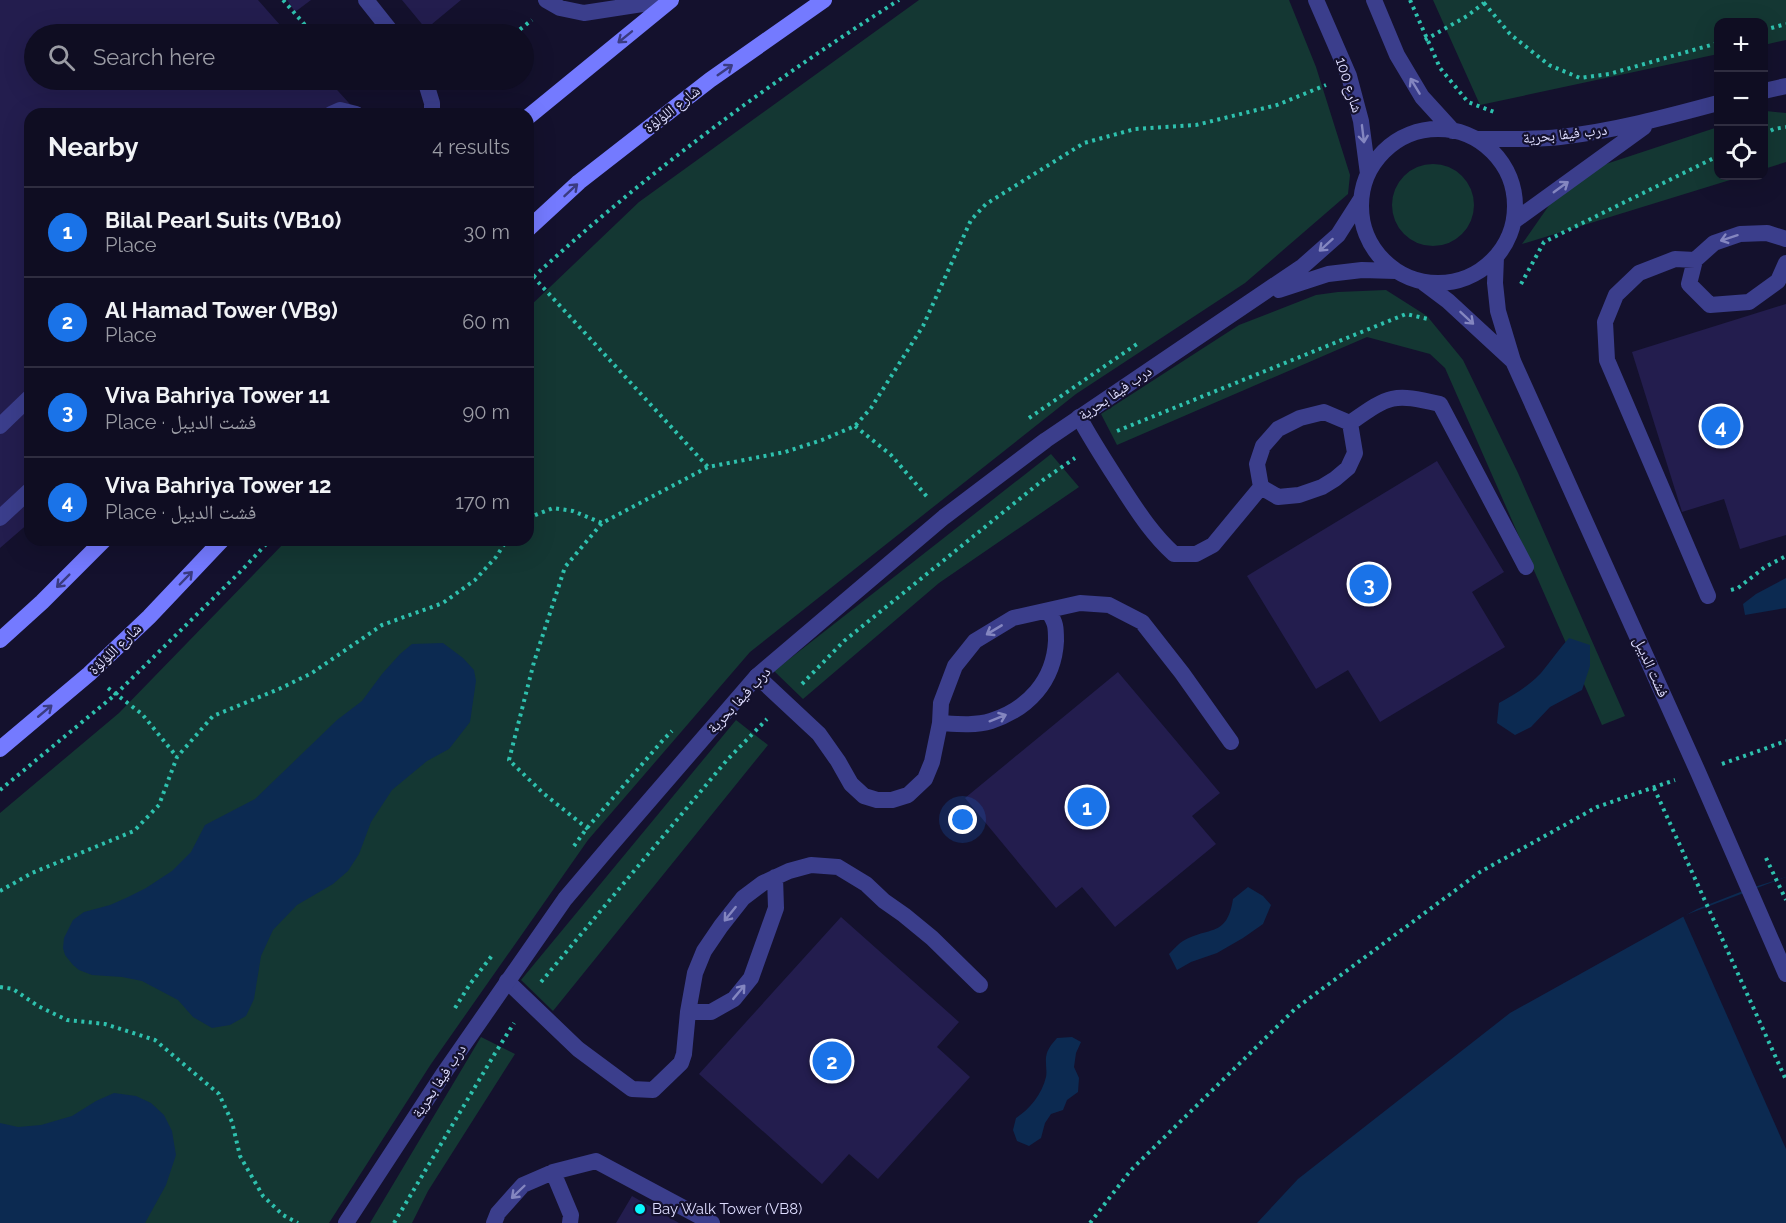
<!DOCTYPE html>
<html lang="en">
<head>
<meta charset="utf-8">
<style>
	:root { --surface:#0f0d22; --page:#18162a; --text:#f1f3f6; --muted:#9b9ca5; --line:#2f2d40; --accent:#1a73e8 }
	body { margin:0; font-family:Raleway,"Noto Naskh Arabic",sans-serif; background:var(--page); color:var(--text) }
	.controls { position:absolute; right:18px; top:18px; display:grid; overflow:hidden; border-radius:12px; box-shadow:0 6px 24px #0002 }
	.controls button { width:54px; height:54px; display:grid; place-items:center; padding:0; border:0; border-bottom:2px solid var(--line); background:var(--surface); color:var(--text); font:30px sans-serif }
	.you { position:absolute; left:963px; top:820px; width:21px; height:21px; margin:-15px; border:4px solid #fff; border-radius:50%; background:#1a73e8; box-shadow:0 0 0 9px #1a73e833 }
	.badge { display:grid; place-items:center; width:39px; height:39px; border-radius:50%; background:var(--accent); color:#fff; font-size:20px; font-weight:700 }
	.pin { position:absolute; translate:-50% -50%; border:3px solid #fff; box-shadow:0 2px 6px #0006 }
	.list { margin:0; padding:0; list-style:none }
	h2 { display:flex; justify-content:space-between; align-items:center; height:78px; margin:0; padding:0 24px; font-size:26px }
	h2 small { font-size:20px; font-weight:400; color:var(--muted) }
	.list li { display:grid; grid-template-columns:39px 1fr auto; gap:18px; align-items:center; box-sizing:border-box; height:90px; padding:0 24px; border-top:2px solid var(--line) }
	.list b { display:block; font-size:22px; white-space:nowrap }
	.list p { margin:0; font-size:20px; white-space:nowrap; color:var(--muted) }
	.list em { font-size:20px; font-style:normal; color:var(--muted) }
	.icon { flex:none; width:33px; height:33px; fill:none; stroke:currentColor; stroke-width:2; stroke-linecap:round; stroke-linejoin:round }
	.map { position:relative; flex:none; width:1786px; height:1223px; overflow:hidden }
	.search { position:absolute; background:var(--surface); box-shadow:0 6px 24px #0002; left:24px; top:24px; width:510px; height:66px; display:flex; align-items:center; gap:15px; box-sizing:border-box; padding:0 21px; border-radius:33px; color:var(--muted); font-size:22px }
	.panel { position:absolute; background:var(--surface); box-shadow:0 6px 24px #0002; left:24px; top:108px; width:510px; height:438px; border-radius:18px }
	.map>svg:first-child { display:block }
	.green { fill:#143733 }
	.water { fill:#0c2a51 }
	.pier { fill:#14112d }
	.building { fill:#231d4e }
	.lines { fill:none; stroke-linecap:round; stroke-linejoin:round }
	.path { stroke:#2ec1ae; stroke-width:4; stroke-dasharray:3 4.5; stroke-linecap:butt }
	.service { stroke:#3b3e8c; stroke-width:16 }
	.minor { stroke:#3b3e8c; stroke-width:16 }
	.secondary { stroke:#747aff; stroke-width:16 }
	.oneway { stroke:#3a3b81 }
	.oneway2 { stroke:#8486c0 }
	.poi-dot { fill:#09f8ff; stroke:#14112d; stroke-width:2 }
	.labels { text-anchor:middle; stroke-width:4.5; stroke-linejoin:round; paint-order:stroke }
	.street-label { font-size:15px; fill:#deddff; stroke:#14112d }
	.poi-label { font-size:15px; fill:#deddff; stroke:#14112d; text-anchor:start }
</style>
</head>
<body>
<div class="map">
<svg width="1786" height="1223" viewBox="0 0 1786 1223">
	<rect width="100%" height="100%" fill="#14112d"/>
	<path class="green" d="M 919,0 L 1289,0 L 1316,67 L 1350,175 L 1348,194 L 1245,283 L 1076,394 L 750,652 L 588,840 L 431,1064 L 329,1223 L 0,1223 L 0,813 L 119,713 L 287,540 L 528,540 L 528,308 L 639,202 Z
		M 1433,0 L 1786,0 L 1786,40 L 1764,45 L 1764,22 L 1718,22 L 1718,54 L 1480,105 Z
		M 1766,111 L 1786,113 L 1786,162 L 1764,169 L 1764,112 Z
		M 1718,127 L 1718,176 L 1743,176 L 1522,244 L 1550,204 L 1603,165 Z
		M1392 205a41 41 0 1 1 82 0a41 41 0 1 1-82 0Z
		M 1386,290 L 1427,316 L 1463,360 L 1518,473 L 1625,716 L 1602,725 L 1445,368 L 1430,354 L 1367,337 L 1117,445 L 1101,414 L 1239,325 L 1316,295 L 1338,292 Z
		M 1051,454 L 1079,487 L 939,583 L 803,699 L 774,671 Z
		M 736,720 L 768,745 L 553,1011 L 521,980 Z
		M 481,1037 L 515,1054 L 428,1191 L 412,1223 L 370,1223 Z"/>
	<path class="water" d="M 1786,578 L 1786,608 L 1745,615 L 1743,604 L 1756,594 Z
		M 1569,638 L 1590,645 L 1590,666 L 1582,690 L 1550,707 L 1531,727 L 1515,735 L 1497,723 L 1499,703 C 1515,694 1534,683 1545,668 C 1553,658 1560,648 1569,638 Z
		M 443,643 L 463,658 L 474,670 L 476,681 L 470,722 L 449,749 L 427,761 L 392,790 L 371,822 L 359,854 L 348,871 L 333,884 L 297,905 L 273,930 L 261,956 L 254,999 L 246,1016 L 230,1025 L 212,1028 L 193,1017 L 178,1000 L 142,981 L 122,977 L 92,975 L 79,970 L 73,965 L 65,955 L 63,948 L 64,938 L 73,920 L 84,912 L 110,905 L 126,898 L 146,888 L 172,871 L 191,852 L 205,825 L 255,799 L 337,720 L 362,701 L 382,674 L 400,654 L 412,644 Z
		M 1786,877 L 1786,1223 L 1257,1223 L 1298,1179 L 1510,1013 L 1697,909 L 1748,889 Z
		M 1248,887 L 1263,896 L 1271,905 L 1263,924 L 1243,938 L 1217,953 L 1191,962 L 1177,970 L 1169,954 C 1173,950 1178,944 1183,941 C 1209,926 1227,938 1233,899 Z
		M 1072,1037 L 1081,1042 L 1076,1053 L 1074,1067 L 1079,1078 L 1078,1092 L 1067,1100 L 1063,1110 L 1051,1114 L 1045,1123 L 1041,1138 L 1029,1146 L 1017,1141 L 1013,1130 L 1016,1118 C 1030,1109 1042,1094 1046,1077 C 1047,1072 1046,1068 1046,1063 C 1045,1052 1050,1046 1057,1038 Z
		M 114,1093 L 136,1096 L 151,1103 L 164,1115 L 172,1131 L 176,1155 L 166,1185 L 145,1223 L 0,1223 L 0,1123 L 18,1127 L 41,1125 L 72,1116 L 96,1101 Z"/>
	<path class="pier" d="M 1786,877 L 1786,1149 L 1683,916 Z"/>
	<path class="building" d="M 0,0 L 258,0 L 288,34 L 34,34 L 34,80 L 328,80 L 359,114 L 30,114 L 30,522 L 0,548 Z
		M 287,0 L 311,0 L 295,12 Z
		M 402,0 L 461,0 L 426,29 Z
		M 1786,304 L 1786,535 L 1740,549 L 1724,499 L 1682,512 L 1632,352 Z
		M 1437,461 L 1504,572 L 1472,592 L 1505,647 L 1380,722 L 1348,670 L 1316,689 L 1247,576 Z
		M 1118,672 L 1220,793 L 1192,816 L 1216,844 L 1115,927 L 1082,887 L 1056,908 L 965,798 Z
		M 841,917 L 959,1022 L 937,1047 L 970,1077 L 878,1179 L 849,1154 L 822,1184 L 699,1074 Z
		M 632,1196 L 679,1223 L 616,1223 Z"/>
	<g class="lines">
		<path class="path" d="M 283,0 L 313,34
			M 1410,0 L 1440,68 L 1468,102 L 1494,112
			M 1484,3 L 1510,34 L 1549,65 L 1580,78 L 1609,74 L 1718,43
			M 1764,30 L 1786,24
			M 514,34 L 532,20
			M 1425,40 L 1467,16 L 1484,3 L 1481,0
			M 453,85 L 460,80
			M 1764,134 L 1774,129 L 1786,127
			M 528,271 L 708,467
			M 528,282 C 641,177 768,83 899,0
			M 1521,284 L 1544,242 L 1718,156
			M 1029,418 L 1137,344
			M 855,426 L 891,455 L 929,499
			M 1117,431 L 1406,314 L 1428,319
			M 528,518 L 553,508 L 573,511 L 602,523
			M 1731,590 L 1738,588 L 1765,567 L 1786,556
			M 802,684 L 844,641 L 1043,480 L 1075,458
			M 108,688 L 142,714 L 177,757
			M 1722,764 L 1786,741
			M 1654,788 L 1786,1080
			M 0,790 L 116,694 L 242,570 L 270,540
			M 588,829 L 543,793 L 509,760 L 534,662 L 565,567 L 602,523 L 708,467 L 785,452 L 822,440 L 855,426 L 871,408 L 923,326 L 971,220 L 986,204 L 1084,143 L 1135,129 L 1196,125 L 1277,105 L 1326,85
			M 574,846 L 587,828 L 663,740 L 672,731
			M 1766,858 L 1786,900
			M 0,891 L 32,873 L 134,831 L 159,805 L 177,757 L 213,716 L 279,689 L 312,673 L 382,625 L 443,603 L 475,580 L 496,557 L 507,540
			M 541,982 L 727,760 L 767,719
			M 0,987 L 13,989 L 38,1006 L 67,1020 L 105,1024 L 155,1040 L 219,1094 L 232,1122 L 240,1156 L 263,1196 L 283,1215 L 298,1223
			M 455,1008 L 470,984 L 494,953
			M 394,1223 L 494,1055 L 514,1023
			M 1090,1223 L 1131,1170 L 1295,1009 L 1480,872 L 1597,807 L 1675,780"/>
		<path class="service" d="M 366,0 L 393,34
			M 546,0 L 560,8 L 584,13 L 668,0
			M 425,80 L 432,103 L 432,114
			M 331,114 L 340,110 L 356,114
			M 1786,239 L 1767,233 L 1740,234 L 1714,243 L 1695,260 L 1689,284 L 1710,305 L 1749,302 L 1778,281 L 1786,263
			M 1695,260 L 1675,259 L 1639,273 L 1616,295 L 1605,322 L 1607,360 L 1708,596
			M 1324,412 L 1350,423 L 1355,453 L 1348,468 L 1335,479 L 1322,487 L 1299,495 L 1278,497 L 1261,487 L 1257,464 L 1263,446 L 1278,429 L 1300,418 Z
			M 1079,417 C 1093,443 1109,467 1125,492 C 1140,515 1154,536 1174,554 L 1196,554 L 1213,545 L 1261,487
			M 1350,423 C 1390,395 1392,393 1440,404 L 1526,567
			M 0,426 L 30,397
			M 0,518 L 30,490
			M 757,676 L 819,734 L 838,761 L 851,784 L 864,796 L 877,800 L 892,800 L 908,795 L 925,779 L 932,762 L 940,723 L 941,703 L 955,666 L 975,641 L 1013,618 L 1080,603 L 1109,605 L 1142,622 L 1182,673 L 1231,742
			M 940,723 C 956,724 975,726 991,721 C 1028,709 1054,681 1056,641 C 1056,627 1056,623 1048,611
			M 507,981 L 578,1049 L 609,1072 L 632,1089 L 653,1090 L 681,1063 L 684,1054 L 688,1012 L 695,973 L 704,951 L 721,926 L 743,898 L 763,883 L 789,871 L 811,865 L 838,867 L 866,884 L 884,901 L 904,915 L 932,938 L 980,985
			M 688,1012 L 711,1012 L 734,999 L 751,978 L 776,908 L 775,877
			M 553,1172 L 571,1215 L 570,1223
			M 494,1223 L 498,1213 L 523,1185 L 553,1172 L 596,1161 L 712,1223"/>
		<path class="minor" d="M 1316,0 L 1349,76 L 1361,121 L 1368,174
			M 1374,0 L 1397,55 L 1422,97 L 1453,131
			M 1764,91 L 1786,86
			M1361 206a77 77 0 1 1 154 0a77 77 0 1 1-154 0Z
			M 1477,139 C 1504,139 1533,140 1560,137 C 1614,131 1666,117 1718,103
			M 1514,221 L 1644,127
			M 1496,257 L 1495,283 L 1498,311 L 1513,361 L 1698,772 L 1786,974
			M 1424,283 L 1448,301 L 1513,361
			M 1279,290 L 1328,274 L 1362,270 L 1396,271
			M 346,1223 L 444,1073 L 565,899 L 610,846 L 757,676 L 944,517 L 1046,440 L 1303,266 L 1338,235 L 1361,199"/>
		<path class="secondary" d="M 528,117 L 671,0
			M 528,229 L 579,182 L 710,80 L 824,0
			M 0,640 L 42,602 L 104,540
			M 0,749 L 89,674 L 149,617 L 222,540"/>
	</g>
	<defs><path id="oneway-shaft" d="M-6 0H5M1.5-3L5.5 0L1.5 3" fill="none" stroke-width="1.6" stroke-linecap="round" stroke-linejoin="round" transform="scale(1.5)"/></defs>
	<g class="oneway">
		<use href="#oneway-shaft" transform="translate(625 37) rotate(141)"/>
		<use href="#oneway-shaft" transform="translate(725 70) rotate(-35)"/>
		<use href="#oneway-shaft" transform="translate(571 190) rotate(-43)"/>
		<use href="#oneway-shaft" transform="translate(186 578) rotate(-46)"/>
		<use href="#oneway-shaft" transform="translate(63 581) rotate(135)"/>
		<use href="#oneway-shaft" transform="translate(45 711) rotate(-40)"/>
	</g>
	<g class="oneway2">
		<use href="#oneway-shaft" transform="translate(1415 86) rotate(-121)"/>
		<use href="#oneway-shaft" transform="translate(1363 134) rotate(83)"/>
		<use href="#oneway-shaft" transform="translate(1561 187) rotate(-36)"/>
		<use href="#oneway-shaft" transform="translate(1729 238) rotate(162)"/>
		<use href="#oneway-shaft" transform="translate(1326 245) rotate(138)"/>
		<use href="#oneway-shaft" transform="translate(1467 318) rotate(43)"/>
		<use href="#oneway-shaft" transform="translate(994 630) rotate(149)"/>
		<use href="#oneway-shaft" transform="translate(998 718) rotate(-22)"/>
		<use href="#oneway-shaft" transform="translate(730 914) rotate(129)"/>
		<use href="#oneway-shaft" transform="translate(739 992) rotate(-50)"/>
		<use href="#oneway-shaft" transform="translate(518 1192) rotate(136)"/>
	</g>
	<circle class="poi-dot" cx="640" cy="1209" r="6"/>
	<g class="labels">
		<g class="street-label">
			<text transform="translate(1349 85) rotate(72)" y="5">شارع 100</text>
			<text transform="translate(672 109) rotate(-38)" y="5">شارع اللؤلؤة</text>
			<text transform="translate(1565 134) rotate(-6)" y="5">درب فيفا بحرية</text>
			<text transform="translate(1115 393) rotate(-34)" y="5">درب فيفا بحرية</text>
			<text transform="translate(115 649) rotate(-44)" y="5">شارع اللؤلؤة</text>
			<text transform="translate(1651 667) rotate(66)" y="5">فشت الديبل</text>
			<text transform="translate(739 700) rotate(-47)" y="5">درب فيفا بحرية</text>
			<text transform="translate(439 1081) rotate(-56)" y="5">درب فيفا بحرية</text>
		</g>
		<g class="poi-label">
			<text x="652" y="1214">Bay Walk Tower (VB8)</text>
		</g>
	</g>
</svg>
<div class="controls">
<button>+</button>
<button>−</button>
<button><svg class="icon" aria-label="locate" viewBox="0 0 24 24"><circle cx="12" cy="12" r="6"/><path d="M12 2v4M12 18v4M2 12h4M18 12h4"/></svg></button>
</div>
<div class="you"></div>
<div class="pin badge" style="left:1087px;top:807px">1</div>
<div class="pin badge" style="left:832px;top:1061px">2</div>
<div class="pin badge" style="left:1369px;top:584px">3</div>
<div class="pin badge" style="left:1721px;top:426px">4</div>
<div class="search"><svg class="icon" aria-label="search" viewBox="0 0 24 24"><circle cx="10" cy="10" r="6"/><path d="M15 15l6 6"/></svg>Search here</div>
<section class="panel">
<h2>Nearby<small>4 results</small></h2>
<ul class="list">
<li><span class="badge">1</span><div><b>Bilal Pearl Suits (VB10)</b><p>Place</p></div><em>30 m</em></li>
<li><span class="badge">2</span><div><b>Al Hamad Tower (VB9)</b><p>Place</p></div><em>60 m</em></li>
<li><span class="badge">3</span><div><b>Viva Bahriya Tower 11</b><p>Place · فشت الديبل</p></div><em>90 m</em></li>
<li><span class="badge">4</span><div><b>Viva Bahriya Tower 12</b><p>Place · فشت الديبل</p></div><em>170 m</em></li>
</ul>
</section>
</div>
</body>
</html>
